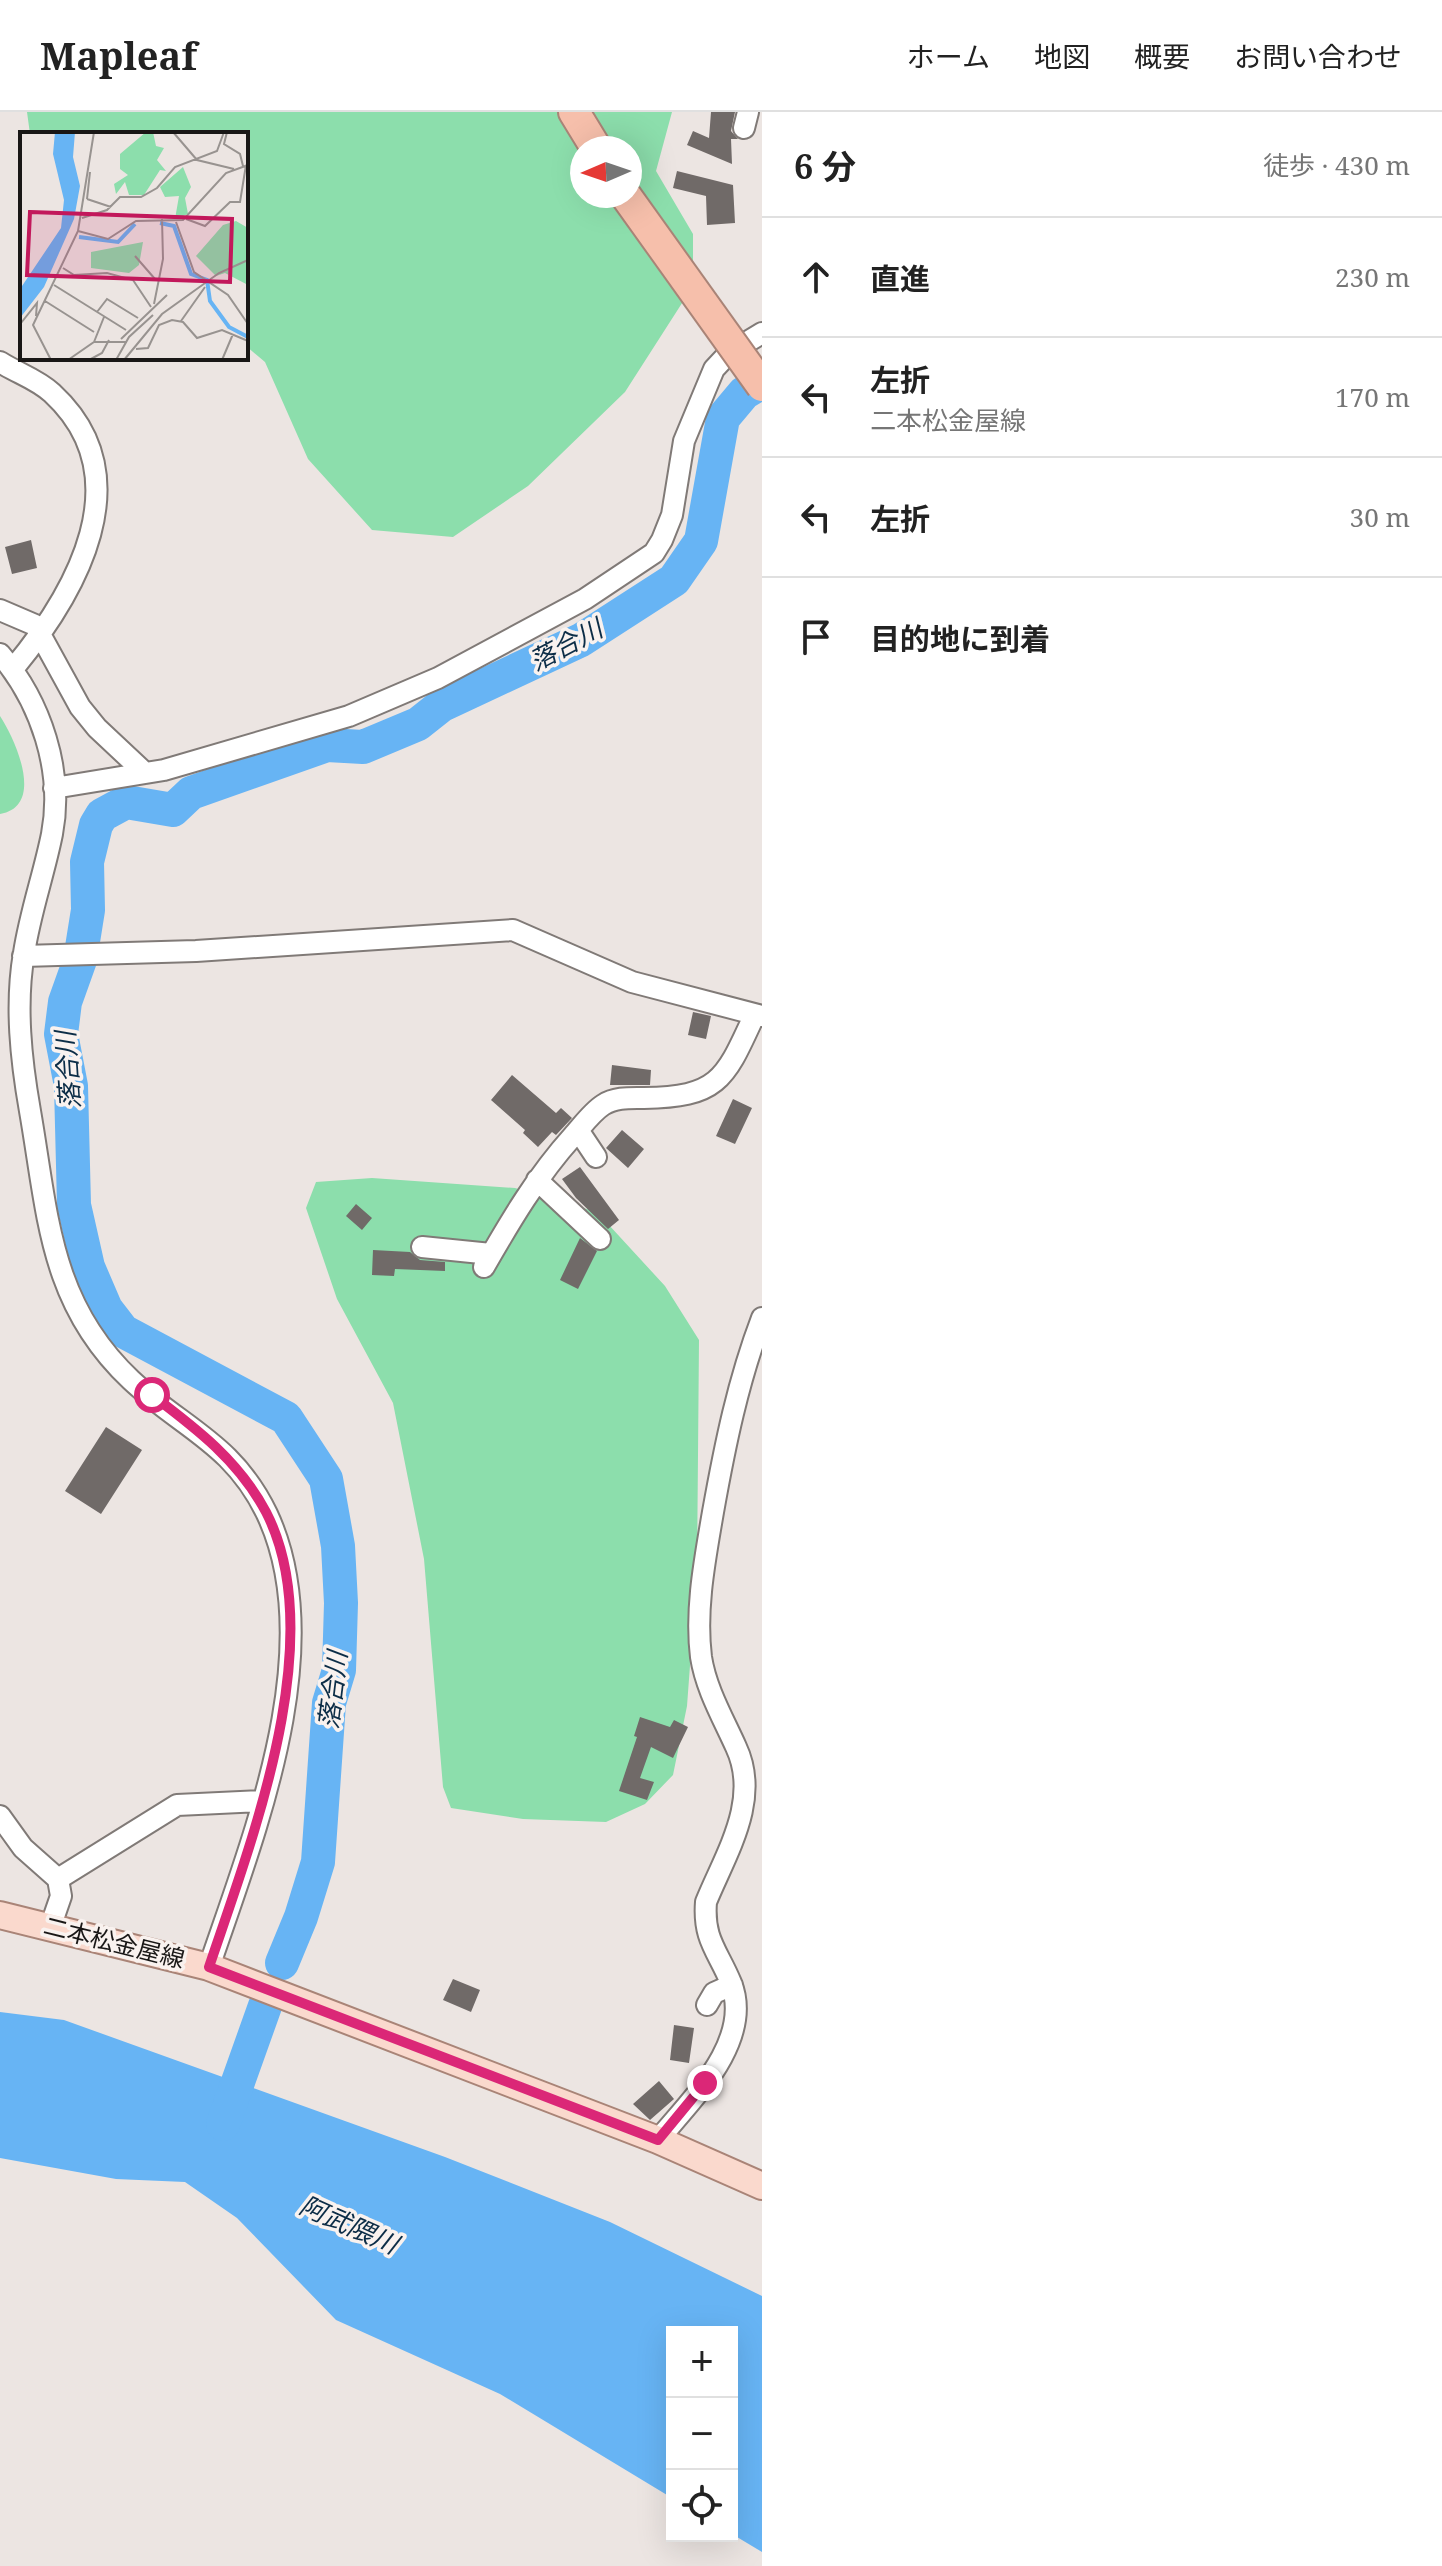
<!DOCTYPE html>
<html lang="ja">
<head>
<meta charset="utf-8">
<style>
	:root { --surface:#fff; --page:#f6f6f6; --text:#222; --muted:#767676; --line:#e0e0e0 }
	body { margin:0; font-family:"Noto Serif","Noto Sans JP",serif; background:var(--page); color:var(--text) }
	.controls { position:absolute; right:24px; bottom:24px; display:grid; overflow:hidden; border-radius:0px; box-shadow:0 8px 32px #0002 }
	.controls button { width:72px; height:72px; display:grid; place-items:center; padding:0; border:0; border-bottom:2px solid var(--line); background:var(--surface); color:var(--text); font:40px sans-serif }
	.compass { position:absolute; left:570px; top:24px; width:72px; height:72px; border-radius:50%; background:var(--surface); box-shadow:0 8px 32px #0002; rotate:268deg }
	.stop { position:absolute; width:24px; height:24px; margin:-18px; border:6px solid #db2777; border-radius:50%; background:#fff }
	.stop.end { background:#db2777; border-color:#fff; box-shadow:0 2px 8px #0008 }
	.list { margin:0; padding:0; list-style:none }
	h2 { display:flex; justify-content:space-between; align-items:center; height:104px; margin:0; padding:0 32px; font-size:34px }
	h2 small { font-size:26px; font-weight:400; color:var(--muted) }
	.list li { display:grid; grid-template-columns:52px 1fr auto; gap:24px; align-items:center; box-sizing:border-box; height:120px; padding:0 32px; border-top:2px solid var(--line) }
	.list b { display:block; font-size:30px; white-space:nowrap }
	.list p { margin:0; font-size:26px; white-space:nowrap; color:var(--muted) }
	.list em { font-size:26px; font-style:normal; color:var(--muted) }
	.icon { flex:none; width:44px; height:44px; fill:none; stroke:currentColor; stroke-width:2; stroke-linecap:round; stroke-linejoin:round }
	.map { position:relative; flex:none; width:762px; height:2454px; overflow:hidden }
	header { display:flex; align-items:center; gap:48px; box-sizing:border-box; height:112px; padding:0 40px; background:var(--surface); border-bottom:2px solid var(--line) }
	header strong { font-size:38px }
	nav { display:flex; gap:44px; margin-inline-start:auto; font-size:28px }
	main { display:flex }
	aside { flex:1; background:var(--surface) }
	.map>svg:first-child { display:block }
	.green { fill:#8cdeac; fill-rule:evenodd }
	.water { fill:#67b4f4 }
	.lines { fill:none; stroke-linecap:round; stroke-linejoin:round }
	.river { stroke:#67b4f4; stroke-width:34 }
	.building { fill:#706a68 }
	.minor-casing { stroke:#807a77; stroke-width:24 }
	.major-casing { stroke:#a98477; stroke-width:30 }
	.highway-casing { stroke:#a98477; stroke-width:34 }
	.minor { stroke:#fff; stroke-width:20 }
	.major { stroke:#fad9cd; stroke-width:26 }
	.highway { stroke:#f6bfab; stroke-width:30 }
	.highway-bridge-casing { stroke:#a98477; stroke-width:34; stroke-linecap:butt }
	.highway-bridge { stroke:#f6bfab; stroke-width:30 }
	.route { stroke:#db2777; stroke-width:10 }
	.labels { text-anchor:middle; stroke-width:7; stroke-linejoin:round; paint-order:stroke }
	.street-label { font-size:24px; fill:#191716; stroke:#f9f2ef }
	.water-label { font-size:26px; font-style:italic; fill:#0c2d47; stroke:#f9f2ef }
	.inset-river { fill:none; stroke:#67b4f4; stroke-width:4 }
	.inset-road { fill:none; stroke:#989390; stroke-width:2 }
	.view { fill:#c2185b; fill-opacity:0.15; stroke:#c2185b; stroke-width:4 }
	.inset-edge { fill:none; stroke:#191716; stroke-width:4 }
</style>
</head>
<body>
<header>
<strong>Mapleaf</strong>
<nav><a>ホーム</a><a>地図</a><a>概要</a><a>お問い合わせ</a></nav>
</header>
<main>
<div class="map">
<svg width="762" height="2454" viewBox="0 0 762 2454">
	<rect width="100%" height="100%" fill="#ece5e2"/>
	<path class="green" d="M 27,0 L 672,0 L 656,59 L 693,122 L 693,174 L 625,280 L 528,374 L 453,425 L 372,418 L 308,347 L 265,250 L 246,234 L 246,22 L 30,22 ZM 582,36 L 630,36 L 630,84 L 582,84 Z
		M 0,604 C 15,627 46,694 0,702 Z
		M 372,1066 L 515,1076 L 597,1100 L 665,1174 L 699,1228 L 697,1459 L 687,1594 L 673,1663 L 645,1692 L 606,1710 L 523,1707 L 451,1696 L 443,1675 L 424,1447 L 393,1291 L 337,1187 L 306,1096 L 316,1070 Z"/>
	<path class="water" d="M 0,1900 L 64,1908 L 445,2045 L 610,2110 L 762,2184 L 762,2440 L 732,2422 L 732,2220 L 672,2220 L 672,2386 L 500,2282 L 336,2208 L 237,2106 L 185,2070 L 116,2067 L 0,2046 Z"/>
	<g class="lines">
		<path class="river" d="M 282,1851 L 301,1805 L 318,1750 L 329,1591 L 339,1558 L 341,1491 L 338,1434 L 326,1367 L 286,1306 L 123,1219 L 106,1197 L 88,1155 L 74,1093 L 71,974 L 61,922 L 65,890 L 80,848 L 88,798 L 87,750 L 96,713 L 102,703 L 126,690 L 173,698 L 191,681 L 327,633 L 363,635 L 418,612 L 442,593 L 581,528 L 674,468 L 701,429 L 723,306 L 744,281 L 762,270
			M 223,2012 L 265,1894"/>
	</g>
	<path class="building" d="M 711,0 L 735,0 L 731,19 L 738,27 L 731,27 L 732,52 L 687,33 L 693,19 L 709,26 Z
		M 677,59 L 733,73 L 735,111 L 707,113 L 706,84 L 673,76 Z
		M 31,428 L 37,456 L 12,462 L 5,435 Z
		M 693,900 L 711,904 L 706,927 L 688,923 Z
		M 612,953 L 651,958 L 650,973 L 610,973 Z
		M 512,963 L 556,1001 L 561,996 L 572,1006 L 556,1023 L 552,1020 L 538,1035 L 523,1021 L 525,1018 L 491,988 Z
		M 733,987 L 752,996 L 735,1032 L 716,1024 Z
		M 622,1018 L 644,1037 L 628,1056 L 606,1036 Z
		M 580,1055 L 619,1108 L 608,1117 L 576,1086 L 562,1067 Z
		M 356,1092 L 372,1106 L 362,1118 L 346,1104 Z
		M 580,1126 L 597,1139 L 578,1177 L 560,1168 Z
		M 373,1138 L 410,1140 L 420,1148 L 445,1150 L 445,1159 L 395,1157 L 394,1164 L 372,1163 Z
		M 106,1315 L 142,1338 L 101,1402 L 65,1379 Z
		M 640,1605 L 670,1615 L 674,1608 L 688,1615 L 673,1646 L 651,1635 L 640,1666 L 654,1670 L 647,1688 L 619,1679 L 637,1625 L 634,1624 Z
		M 453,1867 L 480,1878 L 471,1900 L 443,1888 Z
		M 674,1913 L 694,1916 L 689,1951 L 670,1948 Z
		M 659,1969 L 674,1987 L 650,2008 L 633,1992 Z"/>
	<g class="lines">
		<g class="minor-casing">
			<path id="minor" d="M 744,16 L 748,0
				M 0,250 C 17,261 37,267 52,281 C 143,365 76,481 13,557
				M 0,498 L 35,513 L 80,595 L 97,616 L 145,661
				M 0,542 C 41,590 64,659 52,722 C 44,762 30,801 24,841 C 15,893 21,948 30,999 C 48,1102 49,1191 131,1268 C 182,1316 233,1331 267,1402 C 330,1536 253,1725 209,1855
				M 54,676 L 164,658 L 349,604 L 438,566 L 585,487 L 654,441 L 662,428 L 672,403 L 684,329 L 714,257 L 729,241 L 762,221
				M 23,844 L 196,839 L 513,818 L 632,870 L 762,904
				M 578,1018 L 596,1045
				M 537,1068 L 600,1127
				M 422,1135 L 491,1142
				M 484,1155 C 511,1108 537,1064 573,1024 C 582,1014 592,1000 603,993 C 615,985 630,986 644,986 C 719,985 725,967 754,904
				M 0,1704 L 23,1736 L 58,1767 L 61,1784 L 51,1813
				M 58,1767 L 177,1693 L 263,1689
				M 707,1893 L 714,1881 L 732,1873
				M 658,2028 C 690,1989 754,1929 731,1871 C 718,1839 703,1828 706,1790 C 726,1741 761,1688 736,1635 C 723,1606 706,1577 701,1545 C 695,1497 705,1447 713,1400 C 725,1333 738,1269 762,1206"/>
		</g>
		<g class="major-casing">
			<path id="major" d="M 0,1803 L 209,1855 L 658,2028 L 762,2074"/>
		</g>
		<g class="highway-casing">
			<path id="highway" d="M 574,0 L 596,36"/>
		</g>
		<use href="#minor" class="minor"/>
		<use href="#major" class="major"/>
		<use href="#highway" class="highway"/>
		<g class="highway-bridge-casing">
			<path id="highway-bridge" d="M 626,84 L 762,274"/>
		</g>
		<use href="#highway-bridge" class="highway-bridge"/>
	</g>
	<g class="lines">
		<path class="route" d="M 152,1283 C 197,1317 239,1349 266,1400 C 331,1526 251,1730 209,1855 L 658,2028 L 705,1971"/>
	</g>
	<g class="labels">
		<g class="street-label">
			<text transform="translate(114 1831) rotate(14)" y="8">二本松金屋線</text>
		</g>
		<g class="water-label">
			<text transform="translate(566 533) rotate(-28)" y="9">落合川</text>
			<text transform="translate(68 958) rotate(-94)" y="9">落合川</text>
			<text transform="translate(333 1578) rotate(-83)" y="9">落合川</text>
			<text transform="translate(349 2113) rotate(24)" y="9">阿武隈川</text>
		</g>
	</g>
	<g transform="translate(20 20)">
		<rect width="228" height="228" fill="#ece5e2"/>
		<path d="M 126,0 L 133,0 L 136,14 L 144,16 L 137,28 L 146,39 L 140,38 L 124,63 L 109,63 L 105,50 L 96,62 L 94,52 L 108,43 L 100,37 L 100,22 ZM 163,35 L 171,55 L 165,66 L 168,82 L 155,87 L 159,64 L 145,65 L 140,55 ZM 216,89 L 228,96 L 228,153 L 205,141 L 196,144 L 176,124 L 203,93 ZM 123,110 L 119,133 L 109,141 L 71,136 L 71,120 Z" fill="#8cdeac"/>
		<path d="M 35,0 L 55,0 L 53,25 L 60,54 L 54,87 L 24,155 L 0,186 L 0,157 L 41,96 L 44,68 L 33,22 Z" fill="#67b4f4"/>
		<path class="inset-river" d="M 140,91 L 154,94 L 171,142 L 187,148 L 190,169 L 209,195 L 228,205M 59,105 L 98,110 L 115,92"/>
		<path class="inset-road" d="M 153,0 L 177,28 L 214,37M 207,0 L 204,12 L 220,22 L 223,34M 67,67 L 70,40M 67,67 L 91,75M 62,86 L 87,78 L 100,65 L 121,65 L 137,56 L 155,35 L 197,19 L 204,0M 166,87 L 185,94 L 210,70 L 220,70 L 226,33M 156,90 L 174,140 L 208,163 L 228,192M 58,99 L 88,107 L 116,89 L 163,88 L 206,41 L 228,33M 115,124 L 135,147M 43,136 L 54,143 L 87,141 L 113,148 L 131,175M 34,153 L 106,198M 25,169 L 74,200M 134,172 L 143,127 L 142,87M 77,180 L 87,167 L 118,186M 161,189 L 185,155M 1,191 L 17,171 L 16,184M 101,207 L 147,163M 74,210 L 84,185M 116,217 L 128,216 L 139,193 L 152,188 L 163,190 L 177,206 L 202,198 L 228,209M 31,228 L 13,193 L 58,99 L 74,0M 48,228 L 74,210 L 107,210M 69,228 L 82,221 L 89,208M 96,228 L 109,205 L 133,183M 104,228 L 142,182 L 199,141 L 228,128M 202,228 L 213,202"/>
		<path class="view" d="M 10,80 L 212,87 L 210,150 L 7,143 Z"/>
		<rect width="228" height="228" class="inset-edge"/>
	</g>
</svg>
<div class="controls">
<button>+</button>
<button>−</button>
<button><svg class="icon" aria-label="locate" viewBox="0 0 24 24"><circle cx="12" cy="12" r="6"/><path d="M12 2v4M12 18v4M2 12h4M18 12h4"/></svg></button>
</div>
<svg class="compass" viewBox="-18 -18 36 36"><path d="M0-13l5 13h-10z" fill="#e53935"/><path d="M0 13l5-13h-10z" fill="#767676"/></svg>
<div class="stop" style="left:152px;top:1283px"></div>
<div class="stop end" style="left:705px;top:1971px"></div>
</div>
<aside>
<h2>6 分<small>徒歩 · 430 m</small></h2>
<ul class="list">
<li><svg class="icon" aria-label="ahead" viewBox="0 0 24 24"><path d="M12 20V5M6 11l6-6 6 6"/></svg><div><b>直進</b></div><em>230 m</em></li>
<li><svg class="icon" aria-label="left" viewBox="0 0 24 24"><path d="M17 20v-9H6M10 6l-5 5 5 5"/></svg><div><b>左折</b><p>二本松金屋線</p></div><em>170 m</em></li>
<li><svg class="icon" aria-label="left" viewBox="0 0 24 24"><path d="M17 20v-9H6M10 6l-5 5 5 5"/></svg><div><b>左折</b></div><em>30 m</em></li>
<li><svg class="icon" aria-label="arrive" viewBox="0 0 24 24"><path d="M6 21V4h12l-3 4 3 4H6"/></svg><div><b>目的地に到着</b></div></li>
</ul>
</aside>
</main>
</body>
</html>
